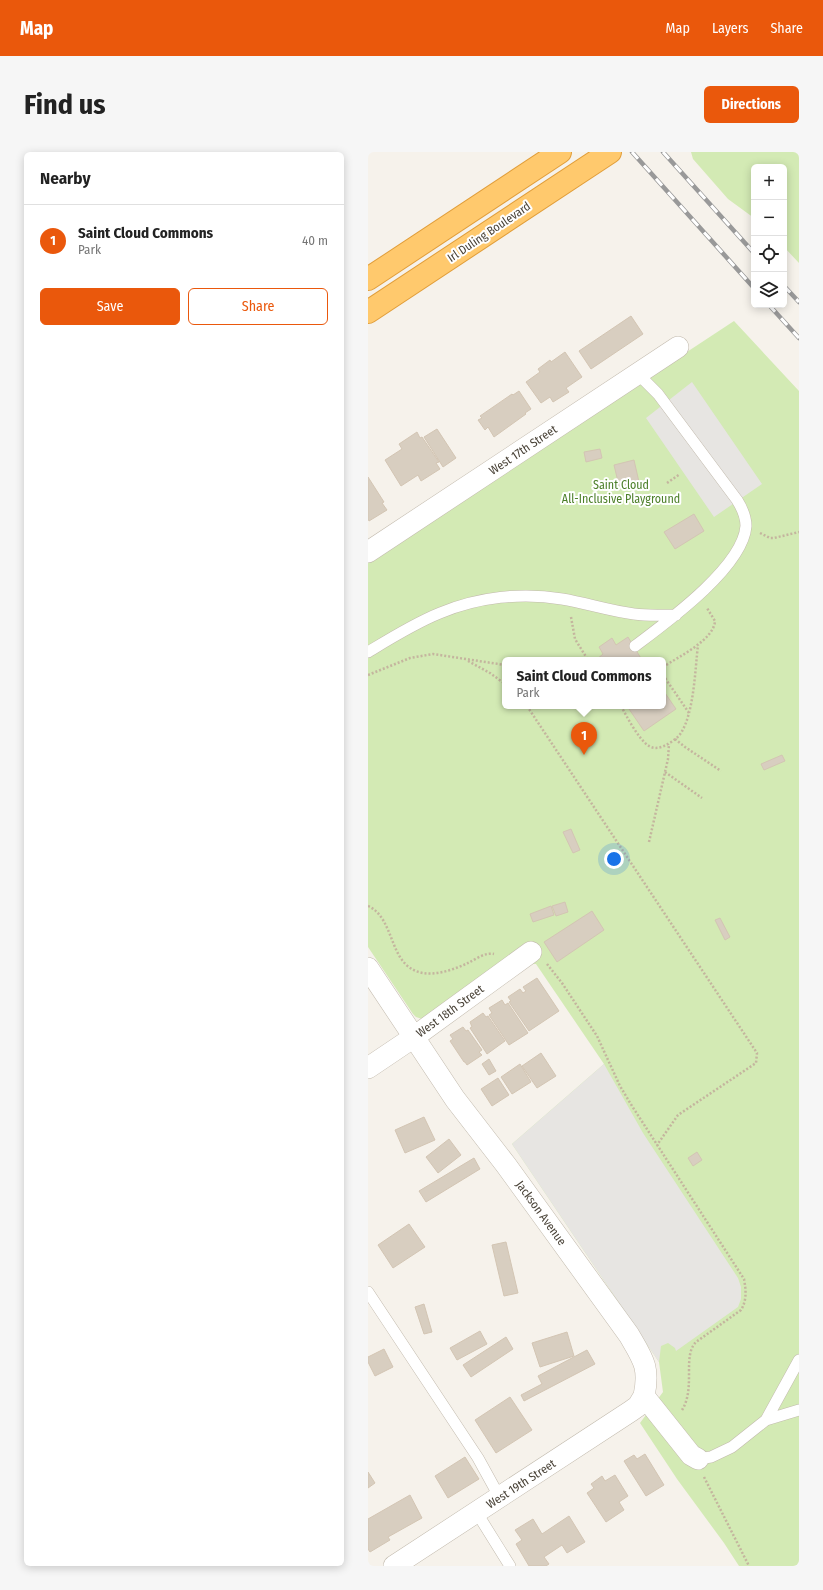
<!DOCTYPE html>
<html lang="en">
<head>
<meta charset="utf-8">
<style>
	:root { --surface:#fff; --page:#f6f6f6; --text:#222; --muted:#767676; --line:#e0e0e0; --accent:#ea580c }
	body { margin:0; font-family:"Fira Sans Condensed",sans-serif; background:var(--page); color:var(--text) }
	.controls { position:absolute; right:12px; top:12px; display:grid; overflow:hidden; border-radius:6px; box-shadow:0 2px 10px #0003 }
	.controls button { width:36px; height:36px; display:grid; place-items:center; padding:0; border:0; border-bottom:1px solid var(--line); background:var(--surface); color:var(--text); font:20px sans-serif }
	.you { position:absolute; left:246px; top:707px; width:14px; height:14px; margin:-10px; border:3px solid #fff; border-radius:50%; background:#1a73e8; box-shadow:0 0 0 6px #1a73e833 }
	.badge { display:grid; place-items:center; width:26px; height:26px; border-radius:50%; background:var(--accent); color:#fff; font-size:13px; font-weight:700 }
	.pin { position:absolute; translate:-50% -33px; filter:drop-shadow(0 1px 2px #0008) }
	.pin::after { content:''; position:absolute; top:21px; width:14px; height:12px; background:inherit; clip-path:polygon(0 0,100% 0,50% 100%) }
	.popup { position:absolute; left:134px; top:505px; width:164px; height:52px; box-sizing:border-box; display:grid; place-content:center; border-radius:6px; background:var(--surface); filter:drop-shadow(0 1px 3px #0005); font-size:13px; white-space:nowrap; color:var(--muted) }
	.popup b { font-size:15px; color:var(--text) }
	.popup::after { content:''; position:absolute; left:50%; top:100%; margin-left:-8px; border:8px solid transparent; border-top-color:var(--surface) }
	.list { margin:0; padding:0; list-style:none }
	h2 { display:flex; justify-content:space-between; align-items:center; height:52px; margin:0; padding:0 16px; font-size:17px }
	h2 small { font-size:13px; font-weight:400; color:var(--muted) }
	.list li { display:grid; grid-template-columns:26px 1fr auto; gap:12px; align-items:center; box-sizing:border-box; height:72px; padding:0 16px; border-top:1px solid var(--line) }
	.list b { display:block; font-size:15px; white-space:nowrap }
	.list p { margin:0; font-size:13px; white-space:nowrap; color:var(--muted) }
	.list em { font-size:13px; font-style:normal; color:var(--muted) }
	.actions { display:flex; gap:8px; padding:12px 16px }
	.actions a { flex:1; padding:9px 0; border:1px solid var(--accent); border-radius:6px; text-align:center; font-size:14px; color:var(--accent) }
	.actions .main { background:var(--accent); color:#fff }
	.icon { flex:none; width:22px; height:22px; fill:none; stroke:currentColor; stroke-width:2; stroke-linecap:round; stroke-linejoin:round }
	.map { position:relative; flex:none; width:431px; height:1414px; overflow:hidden; border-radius:6px }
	header { display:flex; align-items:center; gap:24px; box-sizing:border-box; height:56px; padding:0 20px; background:var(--accent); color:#fff }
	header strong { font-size:19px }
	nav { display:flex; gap:22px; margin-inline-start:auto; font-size:14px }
	.intro { display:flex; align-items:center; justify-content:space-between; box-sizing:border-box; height:96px; padding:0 24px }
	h1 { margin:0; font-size:28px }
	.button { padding:10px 18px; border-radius:6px; background:var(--accent); color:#fff; font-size:14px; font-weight:700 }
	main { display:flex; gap:24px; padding:0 24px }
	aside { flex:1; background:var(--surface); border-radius:6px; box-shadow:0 2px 10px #0003 }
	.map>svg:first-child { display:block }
	.green { fill:#d3eab4; fill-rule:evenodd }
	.parking { fill:#e7e5e2 }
	.building { fill:#d8cec0; stroke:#d3c5b3 }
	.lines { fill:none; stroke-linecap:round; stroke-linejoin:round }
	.service-casing { stroke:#c2baad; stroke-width:12 }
	.minor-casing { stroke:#c2baad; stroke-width:22 }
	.motorway-casing { stroke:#e19e3a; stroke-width:24 }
	.path { stroke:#c4b59e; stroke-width:2.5; stroke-dasharray:2 2; stroke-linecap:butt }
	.service { stroke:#fff; stroke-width:11 }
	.minor { stroke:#fff; stroke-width:21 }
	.motorway { stroke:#ffc96d; stroke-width:22 }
	.rail-casing { stroke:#999; stroke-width:4.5 }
	.rail { stroke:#fff; stroke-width:3; stroke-dasharray:9; stroke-linecap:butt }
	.labels { text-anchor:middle; stroke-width:4; stroke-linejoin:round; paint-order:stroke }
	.street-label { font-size:12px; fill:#4a4338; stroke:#fff }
	.park-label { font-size:12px; fill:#4c7f29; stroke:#fff }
</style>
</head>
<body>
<header>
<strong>Map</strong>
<nav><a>Map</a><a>Layers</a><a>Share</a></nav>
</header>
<div class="intro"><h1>Find us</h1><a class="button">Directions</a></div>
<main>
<aside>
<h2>Nearby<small></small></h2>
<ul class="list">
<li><span class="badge">1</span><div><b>Saint Cloud Commons</b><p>Park</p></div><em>40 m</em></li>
</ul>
<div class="actions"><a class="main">Save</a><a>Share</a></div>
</aside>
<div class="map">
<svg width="431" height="1414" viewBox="0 0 431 1414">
	<rect width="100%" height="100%" fill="#f6f2eb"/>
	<path class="green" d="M 323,0 L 431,0 L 431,111 L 416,95 L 416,15 L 386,15 L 386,66 L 360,47 L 325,7 Z
		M 366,169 L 431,239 L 431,1414 L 371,1414 L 356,1391 L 309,1327 L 272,1271 L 295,1240 L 291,1210 L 144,992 L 236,912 L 168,812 L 134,811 L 54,867 L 48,865 L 45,862 L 0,795 L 0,410 ZM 137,508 L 295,508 L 295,554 L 137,554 Z"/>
	<path class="parking" d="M 324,230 L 394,332 L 346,365 L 278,266 Z
		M 236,912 L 275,981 L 370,1126 L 373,1135 L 373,1147 L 370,1155 L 308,1199 L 307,1196 L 300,1191 L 293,1194 L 291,1210 L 144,992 Z"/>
	<path class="building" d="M 263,164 L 275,182 L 223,217 L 211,199 Z
		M 197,200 L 214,225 L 198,236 L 201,240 L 185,250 L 182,245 L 173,251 L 158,230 L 172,220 L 170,217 L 182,208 L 183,210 Z
		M 151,239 L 163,257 L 157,261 L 158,262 L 126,285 L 120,275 L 117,278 L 110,268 L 114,266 L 112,264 L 144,242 L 145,243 Z
		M 69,277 L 88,306 L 75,315 L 56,285 Z
		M 49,280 L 52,286 L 54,285 L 71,310 L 68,311 L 72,317 L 53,329 L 50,323 L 33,334 L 17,308 L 34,297 L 31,292 Z
		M 232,297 L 234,306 L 218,310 L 216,300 Z
		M 266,308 L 271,330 L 251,334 L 246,313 Z
		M 0,325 L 16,350 L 14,351 L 19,358 L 1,369 L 0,367 Z
		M 326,362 L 336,379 L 307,397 L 296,380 Z
		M 260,485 L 274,508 L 228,508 L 235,502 L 231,495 L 244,486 L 248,493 Z
		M 295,538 L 308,557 L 276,579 L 261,557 L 262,556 L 261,554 L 295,554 Z
		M 414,603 L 417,609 L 396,618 L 393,612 Z
		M 203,677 L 212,698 L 205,701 L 195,680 Z
		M 197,750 L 200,760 L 188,764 L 184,754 Z
		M 183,754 L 186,763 L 165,770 L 162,762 Z
		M 224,759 L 236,778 L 189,810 L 176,790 Z
		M 352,766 L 362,785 L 357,788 L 347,768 Z
		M 169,826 L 191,859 L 161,879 L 141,850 L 143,849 L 140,845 L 152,837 L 155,841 L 158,839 L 155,835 Z
		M 134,848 L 137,853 L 140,851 L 160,881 L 141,893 L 121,863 L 124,861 L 121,856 Z
		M 115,861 L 118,865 L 120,864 L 137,889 L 119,902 L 102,876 L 104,875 L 102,870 Z
		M 95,875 L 98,879 L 100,878 L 114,898 L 111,900 L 114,903 L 99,913 L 97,910 L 96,910 L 82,889 L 85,887 L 82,883 Z
		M 173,901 L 188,924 L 169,936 L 154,914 Z
		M 121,907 L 128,919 L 121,923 L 114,912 Z
		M 152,912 L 163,930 L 144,942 L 133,925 Z
		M 130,926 L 141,943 L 124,954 L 113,937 Z
		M 56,965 L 67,988 L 37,1001 L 27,978 Z
		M 81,987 L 93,1003 L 70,1021 L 58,1005 Z
		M 329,1000 L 334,1008 L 325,1014 L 320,1006 Z
		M 106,1006 L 112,1017 L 58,1050 L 51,1039 Z
		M 41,1072 L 57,1095 L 25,1116 L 10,1093 Z
		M 138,1090 L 150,1141 L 136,1144 L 124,1093 Z
		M 56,1152 L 64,1180 L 56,1182 L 47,1155 Z
		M 112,1179 L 119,1192 L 89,1208 L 82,1196 Z
		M 199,1180 L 206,1204 L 172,1215 L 164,1191 Z
		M 138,1185 L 145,1197 L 103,1225 L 95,1213 Z
		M 16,1197 L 25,1215 L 7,1224 L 0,1210 L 0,1205 Z
		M 219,1198 L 227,1212 L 156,1249 L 153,1243 L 174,1232 L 170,1224 Z
		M 142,1245 L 164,1278 L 128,1301 L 107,1268 Z
		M 277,1302 L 296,1333 L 278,1344 L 256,1309 L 266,1303 L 269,1307 Z
		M 97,1305 L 111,1327 L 80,1346 L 67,1324 Z
		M 0,1320 L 7,1331 L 0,1336 Z
		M 247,1323 L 260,1344 L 251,1350 L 256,1358 L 238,1370 L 219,1341 L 226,1336 L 223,1332 L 234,1324 L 237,1329 Z
		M 42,1343 L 54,1366 L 20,1385 L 22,1388 L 2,1400 L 0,1397 L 0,1367 Z
		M 201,1364 L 217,1390 L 199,1401 L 194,1393 L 176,1405 L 181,1412 L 178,1414 L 161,1414 L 148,1392 L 154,1388 L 147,1378 L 165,1367 L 174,1382 Z"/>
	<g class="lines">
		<g class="service-casing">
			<path id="service" d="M 267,494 C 299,470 375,415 378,374 C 378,364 374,356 369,348 L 290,242 L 270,222
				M 0,500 C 23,486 47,471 72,461 C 110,445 154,440 194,447 C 218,451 242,459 266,462 C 280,464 294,463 308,463
				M 0,1140 L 110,1306 L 132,1346
				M 398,1268 L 431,1208
				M 330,1307 L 343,1305 L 364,1295 L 398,1268 L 431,1258
				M 109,1361 L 142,1414"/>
		</g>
		<g class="minor-casing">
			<path id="minor" d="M 0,400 L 310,195
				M 0,816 L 87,947 L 138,1013 L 261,1183 C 275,1207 282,1215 276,1244 L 323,1303 L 330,1307
				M 0,916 L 46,885 L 163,800
				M 26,1414 L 263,1259 L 270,1254 L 276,1244"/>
		</g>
		<g class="motorway-casing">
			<path id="motorway" d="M 0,127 L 192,0
				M 0,160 L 242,0"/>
		</g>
		<path class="path" d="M 299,331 L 312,322
			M 392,381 L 402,386 L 406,386 L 431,380
			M 203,465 L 207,487 L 220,508
			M 100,509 L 122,521 L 137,532
			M 295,515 C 310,505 346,488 347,469 L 339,456
			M 0,523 L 42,506 L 65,502 L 137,513
			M 295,523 L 321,561
			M 159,554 L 389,901 L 388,911 L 310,963 L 289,993
			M 253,554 C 259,565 271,588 281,594 C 286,597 291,596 296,594 C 302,591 309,587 313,581 C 326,560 327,519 330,493
			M 307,587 L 317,595 L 353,619
			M 297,620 L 334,646
			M 281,690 L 300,607 L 301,592
			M 0,754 C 19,762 22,789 32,805 C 48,831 78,821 100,811 C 108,807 117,800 126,802
			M 179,812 L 194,831 L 229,884 L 252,934 L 264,954 L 376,1127 C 378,1138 379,1148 373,1158 L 328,1190 C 314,1204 328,1236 314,1258
			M 336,1325 L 381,1414"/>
		<use href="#service" class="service"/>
		<use href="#minor" class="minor"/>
		<use href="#motorway" class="motorway"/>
		<g class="rail-casing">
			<path id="rail" d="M 264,0 L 386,136
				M 295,0 L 386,101
				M 416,134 L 431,150
				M 401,153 L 431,186"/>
		</g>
		<use href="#rail" class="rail"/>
	</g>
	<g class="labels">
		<g class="street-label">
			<text transform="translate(121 80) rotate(-34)" y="4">Irl Duling Boulevard</text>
			<text transform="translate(155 298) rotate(-34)" y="4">West 17th Street</text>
			<text transform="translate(82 859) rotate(-36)" y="4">West 18th Street</text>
			<text transform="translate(173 1061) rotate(54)" y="4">Jackson Avenue</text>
			<text transform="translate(153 1332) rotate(-33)" y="4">West 19th Street</text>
		</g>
		<g class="park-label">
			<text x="253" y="337">Saint Cloud<tspan x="253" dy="14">All-Inclusive Playground</tspan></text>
		</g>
	</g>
</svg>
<div class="controls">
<button>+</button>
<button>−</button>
<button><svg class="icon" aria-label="locate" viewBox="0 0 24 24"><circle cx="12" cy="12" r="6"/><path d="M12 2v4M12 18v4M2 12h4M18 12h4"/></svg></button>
<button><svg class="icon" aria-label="layers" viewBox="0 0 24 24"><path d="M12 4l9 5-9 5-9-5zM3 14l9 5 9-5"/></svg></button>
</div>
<div class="you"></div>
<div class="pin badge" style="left:216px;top:603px">1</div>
<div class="popup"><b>Saint Cloud Commons</b>Park</div>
</div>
</main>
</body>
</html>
